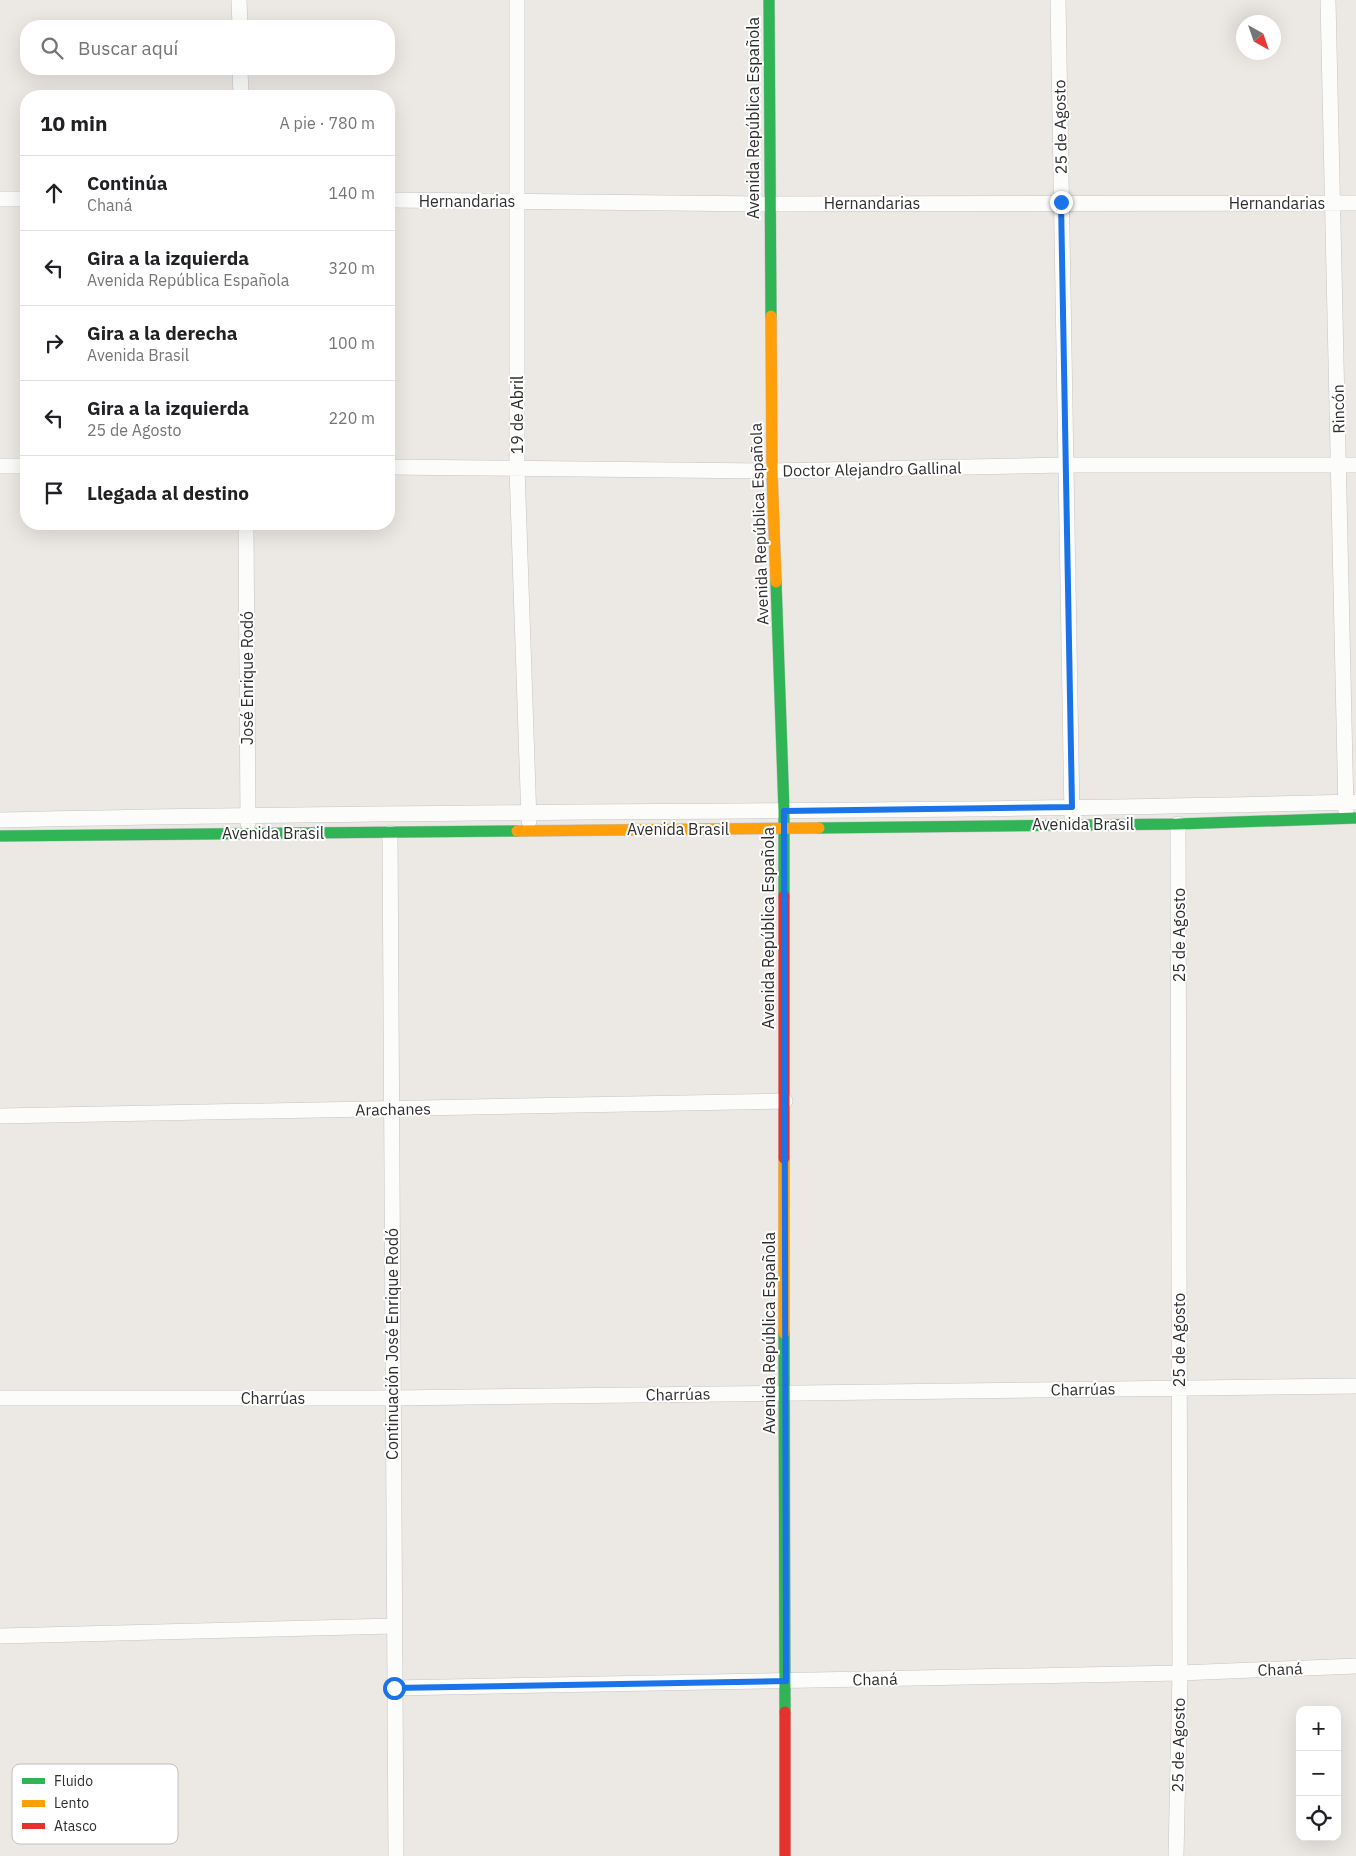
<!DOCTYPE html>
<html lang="es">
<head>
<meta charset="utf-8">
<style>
	:root { --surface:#fff; --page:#f2f2f2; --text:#202124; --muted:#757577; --line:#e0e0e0 }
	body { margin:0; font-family:"IBM Plex Sans",sans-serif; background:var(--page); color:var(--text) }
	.controls { position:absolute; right:15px; bottom:15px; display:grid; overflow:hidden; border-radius:10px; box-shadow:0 5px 20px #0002 }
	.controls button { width:45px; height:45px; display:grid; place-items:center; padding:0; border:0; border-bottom:1px solid var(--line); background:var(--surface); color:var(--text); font:25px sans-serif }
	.compass { position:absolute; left:1236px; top:15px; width:45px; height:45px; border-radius:50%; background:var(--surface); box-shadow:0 5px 20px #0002; rotate:140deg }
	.stop { position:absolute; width:15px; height:15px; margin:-11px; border:4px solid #1a73e8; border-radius:50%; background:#fff }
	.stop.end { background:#1a73e8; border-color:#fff; box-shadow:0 1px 5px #0008 }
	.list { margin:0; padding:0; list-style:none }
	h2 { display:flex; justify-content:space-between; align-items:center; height:65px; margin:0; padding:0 20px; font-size:21px }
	h2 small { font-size:16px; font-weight:400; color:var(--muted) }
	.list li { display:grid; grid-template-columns:32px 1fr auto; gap:15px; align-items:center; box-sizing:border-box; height:75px; padding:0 20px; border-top:1px solid var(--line) }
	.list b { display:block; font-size:19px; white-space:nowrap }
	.list p { margin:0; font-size:16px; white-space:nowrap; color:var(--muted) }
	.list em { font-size:16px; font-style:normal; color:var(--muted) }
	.icon { flex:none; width:28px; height:28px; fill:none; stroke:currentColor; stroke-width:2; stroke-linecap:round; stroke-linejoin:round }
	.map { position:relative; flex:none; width:1356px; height:1856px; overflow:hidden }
	.search { position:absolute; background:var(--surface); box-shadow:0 5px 20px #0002; left:20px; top:20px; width:375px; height:55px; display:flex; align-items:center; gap:12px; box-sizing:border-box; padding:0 18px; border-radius:20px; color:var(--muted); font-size:19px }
	.panel { position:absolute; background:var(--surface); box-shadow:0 5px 20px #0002; left:20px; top:90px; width:375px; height:440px; border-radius:20px }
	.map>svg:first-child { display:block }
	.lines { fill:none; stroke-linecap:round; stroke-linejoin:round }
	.street-casing { stroke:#c5c4c5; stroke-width:16 }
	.fast-casing { stroke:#c5c4c5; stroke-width:12 }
	.slow-casing { stroke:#c5c4c5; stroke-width:12 }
	.jam-casing { stroke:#c5c4c5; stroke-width:12 }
	.street { stroke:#fcfcfb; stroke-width:15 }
	.fast { stroke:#30b455; stroke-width:11 }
	.slow { stroke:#ff9f0a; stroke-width:11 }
	.jam { stroke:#e5322d; stroke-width:11 }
	.route { stroke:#1a73e8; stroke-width:6 }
	.labels { text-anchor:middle; stroke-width:4; stroke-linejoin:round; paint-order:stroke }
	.street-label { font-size:16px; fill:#2e2e2e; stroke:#fff }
	.key { fill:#fff; stroke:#c0c0c0; stroke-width:1 }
	.key-label { font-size:14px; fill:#2e2e2e }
</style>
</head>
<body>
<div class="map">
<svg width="1356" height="1856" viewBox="0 0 1356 1856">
	<rect width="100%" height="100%" fill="#ece8e4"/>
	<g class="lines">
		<g class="street-casing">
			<path id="street" d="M 239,0 L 240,26
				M 517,0 L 517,468 L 529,821
				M 1058,0 L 1072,817
				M 1328,0 L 1346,811
				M 240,69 L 241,96
				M 0,199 L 26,199
				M 389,200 L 770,204 L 1356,203
				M 0,466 L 26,466
				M 389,467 L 772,471 L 1066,465 L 1356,465
				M 246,524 L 248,823
				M 0,820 C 452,809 904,814 1356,802
				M 390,833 L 396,1856
				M 0,1116 L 785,1101
				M 0,1398 L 393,1398 L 1356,1386
				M 0,1636 L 394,1626
				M 394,1688 L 1180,1673 L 1356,1666
				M 1176,1856 L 1180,1673 L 1178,824"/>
		</g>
		<g class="fast-casing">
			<path id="fast" d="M 769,0 L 771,316
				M 776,582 L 784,811 L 784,896
				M 819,828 L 1178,824 L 1356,818
				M 0,836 L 517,831
				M 784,1333 L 785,1712"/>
		</g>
		<g class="slow-casing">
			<path id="slow" d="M 771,316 L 772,471 L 776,582
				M 517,831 L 819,828
				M 784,1158 L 784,1333"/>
		</g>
		<g class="jam-casing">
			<path id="jam" d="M 784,896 L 784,1158
				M 785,1712 L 785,1856"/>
		</g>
		<use href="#street" class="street"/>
		<use href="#fast" class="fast"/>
		<use href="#slow" class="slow"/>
		<use href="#jam" class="jam"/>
	</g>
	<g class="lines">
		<path class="route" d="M 394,1688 L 786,1681 L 784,811 L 1072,807 L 1061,202"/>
	</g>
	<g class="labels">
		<g class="street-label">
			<text transform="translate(753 118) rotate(-90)" y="6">Avenida República Española</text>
			<text transform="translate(1060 127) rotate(-91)" y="6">25 de Agosto</text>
			<text x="467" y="207">Hernandarias</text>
			<text x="872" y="209">Hernandarias</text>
			<text x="1277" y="209">Hernandarias</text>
			<text transform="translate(1338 409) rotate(-91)" y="6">Rincón</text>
			<text transform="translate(517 415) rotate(-90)" y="6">19 de Abril</text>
			<text transform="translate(872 469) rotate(-1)" y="6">Doctor Alejandro Gallinal</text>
			<text transform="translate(759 524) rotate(-92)" y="6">Avenida República Española</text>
			<text transform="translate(247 678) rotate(-90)" y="6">José Enrique Rodó</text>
			<text x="1083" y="830">Avenida Brasil</text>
			<text x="678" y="835">Avenida Brasil</text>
			<text x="273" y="839">Avenida Brasil</text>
			<text transform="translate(768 928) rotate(-90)" y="6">Avenida República Española</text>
			<text transform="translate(1179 935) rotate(-90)" y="6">25 de Agosto</text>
			<text transform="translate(393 1109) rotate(-1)" y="6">Arachanes</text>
			<text transform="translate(769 1333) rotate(-90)" y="6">Avenida República Española</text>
			<text transform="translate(1179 1340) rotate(-90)" y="6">25 de Agosto</text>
			<text transform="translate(392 1344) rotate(-90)" y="6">Continuación José Enrique Rodó</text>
			<text transform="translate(1083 1389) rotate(-1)" y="6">Charrúas</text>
			<text transform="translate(678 1394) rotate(-1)" y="6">Charrúas</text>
			<text x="273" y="1404">Charrúas</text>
			<text transform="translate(1280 1669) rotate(-2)" y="6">Chaná</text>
			<text transform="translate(875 1679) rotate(-1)" y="6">Chaná</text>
			<text transform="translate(1178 1745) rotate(-89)" y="6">25 de Agosto</text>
		</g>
	</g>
	<rect x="12" y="1764" width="166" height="80" rx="8" class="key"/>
	<rect x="22" y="1778" width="23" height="6" fill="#30b455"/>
	<rect x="22" y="1800" width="23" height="7" fill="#ff9f0a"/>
	<rect x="22" y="1823" width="23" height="6" fill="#e5322d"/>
	<g class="key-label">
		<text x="54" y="1786">Fluido</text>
		<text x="54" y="1808">Lento</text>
		<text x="54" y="1831">Atasco</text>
	</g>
</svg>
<div class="controls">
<button>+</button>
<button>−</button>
<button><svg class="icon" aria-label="locate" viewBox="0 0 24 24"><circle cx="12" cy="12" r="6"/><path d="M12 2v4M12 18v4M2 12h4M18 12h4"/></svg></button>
</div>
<svg class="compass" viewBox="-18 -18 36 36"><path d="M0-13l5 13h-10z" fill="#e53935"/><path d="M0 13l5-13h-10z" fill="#757577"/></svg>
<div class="stop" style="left:394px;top:1688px"></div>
<div class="stop end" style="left:1061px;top:202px"></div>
<div class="search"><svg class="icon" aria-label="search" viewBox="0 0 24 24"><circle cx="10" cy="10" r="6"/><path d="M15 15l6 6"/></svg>Buscar aquí</div>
<section class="panel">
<h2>10 min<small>A pie · 780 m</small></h2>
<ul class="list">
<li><svg class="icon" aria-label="ahead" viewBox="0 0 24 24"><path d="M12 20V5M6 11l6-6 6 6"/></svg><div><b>Continúa</b><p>Chaná</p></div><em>140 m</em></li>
<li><svg class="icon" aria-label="left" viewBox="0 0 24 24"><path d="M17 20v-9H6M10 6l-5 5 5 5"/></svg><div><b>Gira a la izquierda</b><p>Avenida República Española</p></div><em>320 m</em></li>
<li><svg class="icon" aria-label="right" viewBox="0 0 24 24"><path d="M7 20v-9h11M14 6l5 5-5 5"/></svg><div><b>Gira a la derecha</b><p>Avenida Brasil</p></div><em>100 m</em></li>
<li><svg class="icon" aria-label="left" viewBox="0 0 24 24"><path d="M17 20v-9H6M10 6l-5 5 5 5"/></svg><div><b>Gira a la izquierda</b><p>25 de Agosto</p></div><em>220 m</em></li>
<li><svg class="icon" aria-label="arrive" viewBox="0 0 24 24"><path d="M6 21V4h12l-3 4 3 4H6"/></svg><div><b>Llegada al destino</b></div></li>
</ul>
</section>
</div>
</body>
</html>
